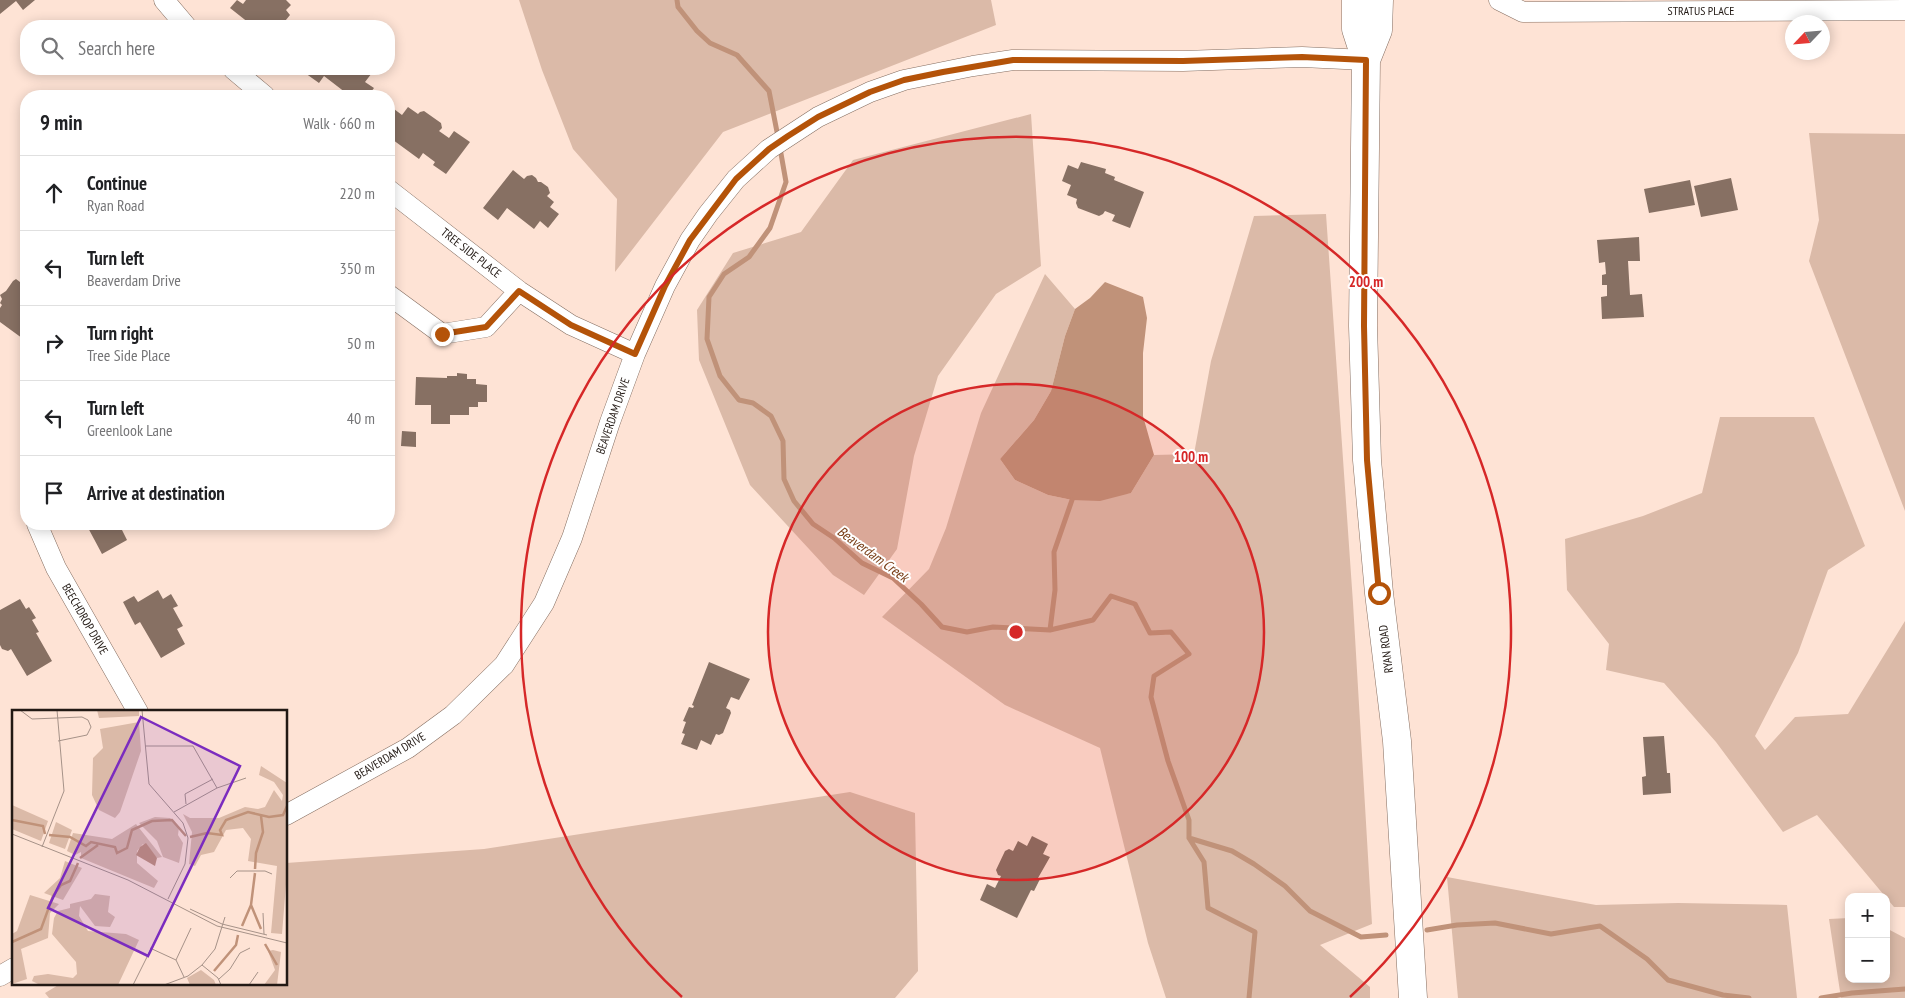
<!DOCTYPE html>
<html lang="en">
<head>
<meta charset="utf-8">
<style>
	:root { --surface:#fff; --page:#f2f2f2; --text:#202124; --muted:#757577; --line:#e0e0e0 }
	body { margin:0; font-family:"PT Sans Narrow",sans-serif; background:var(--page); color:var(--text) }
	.controls { position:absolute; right:15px; bottom:15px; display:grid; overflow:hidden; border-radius:10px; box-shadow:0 2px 12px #0003 }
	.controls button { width:45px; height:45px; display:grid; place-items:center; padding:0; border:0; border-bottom:1px solid var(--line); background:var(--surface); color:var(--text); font:25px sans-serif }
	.compass { position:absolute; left:1785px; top:15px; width:45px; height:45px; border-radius:50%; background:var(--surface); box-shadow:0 2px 12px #0003; rotate:244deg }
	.stop { position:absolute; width:15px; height:15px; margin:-11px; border:4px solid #b45309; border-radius:50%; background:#fff }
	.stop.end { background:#b45309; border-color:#fff; box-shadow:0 1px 5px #0008 }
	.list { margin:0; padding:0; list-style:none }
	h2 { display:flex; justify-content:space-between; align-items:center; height:65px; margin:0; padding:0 20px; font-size:21px }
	h2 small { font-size:16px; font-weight:400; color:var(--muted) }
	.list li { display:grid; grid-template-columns:32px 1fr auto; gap:15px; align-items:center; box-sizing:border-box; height:75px; padding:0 20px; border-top:1px solid var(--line) }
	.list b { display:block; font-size:19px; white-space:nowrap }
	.list p { margin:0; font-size:16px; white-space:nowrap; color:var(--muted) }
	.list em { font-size:16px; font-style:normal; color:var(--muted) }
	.icon { flex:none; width:28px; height:28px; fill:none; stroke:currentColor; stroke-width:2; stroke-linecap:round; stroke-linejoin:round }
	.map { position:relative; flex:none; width:1905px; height:998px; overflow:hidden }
	.search { position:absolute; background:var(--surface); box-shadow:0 2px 12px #0003; left:20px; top:20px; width:375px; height:55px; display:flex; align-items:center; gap:12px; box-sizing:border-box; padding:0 18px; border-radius:20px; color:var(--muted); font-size:19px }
	.panel { position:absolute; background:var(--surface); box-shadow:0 2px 12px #0003; left:20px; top:90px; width:375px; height:440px; border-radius:20px }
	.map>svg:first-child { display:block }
	.green { fill:#dbbaa8 }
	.water { fill:#c09279 }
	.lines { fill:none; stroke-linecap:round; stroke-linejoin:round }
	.stream { stroke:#c09279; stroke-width:5 }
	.building { fill:#877063 }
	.minor-casing { stroke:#856e61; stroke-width:21 }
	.secondary-casing { stroke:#856e61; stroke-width:29 }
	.minor { stroke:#fff; stroke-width:20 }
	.secondary { stroke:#fff; stroke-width:28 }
	.route { stroke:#b45309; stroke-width:6 }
	.ring { fill:none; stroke:#d62828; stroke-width:2.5 }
	.labels { text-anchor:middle; stroke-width:4; stroke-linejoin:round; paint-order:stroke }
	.street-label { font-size:12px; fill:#221914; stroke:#fff }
	.water-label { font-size:14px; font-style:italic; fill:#793e17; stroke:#fff }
	.inset-river { fill:none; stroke:#c09279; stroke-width:2.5 }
	.inset-road { fill:none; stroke:#a69288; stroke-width:1 }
	.view { fill:#7b2cbf; fill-opacity:0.15; stroke:#7b2cbf; stroke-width:2.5 }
	.inset-edge { fill:none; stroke:#221914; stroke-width:2.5 }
	.centre { fill:#d62828; stroke:#fff; stroke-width:2.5 }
	.ring-label { font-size:15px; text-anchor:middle; font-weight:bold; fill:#d62828; stroke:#fff; stroke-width:4; stroke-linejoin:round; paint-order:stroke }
</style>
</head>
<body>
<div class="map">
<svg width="1905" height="998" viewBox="0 0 1905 998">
	<rect width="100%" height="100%" fill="#fee3d5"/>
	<path class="green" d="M 519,0 L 991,0 L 996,25 L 723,132 L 615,272 L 617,199 L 573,149 L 542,70 Z
		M 1031,114 L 1041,266 L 996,294 L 938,376 L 914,456 L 897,549 L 864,595 L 833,575 L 750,485 L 699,360 L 697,310 L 733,253 L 801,232 L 853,160 Z
		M 1809,133 L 1905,134 L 1905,511 L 1809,261 L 1819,220 Z
		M 1326,214 L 1353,603 L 1372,924 L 1320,945 L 1370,987 L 1370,998 L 1166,998 L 1148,943 L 1100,748 L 1005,705 L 882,617 L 929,569 L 946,528 L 981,413 L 1045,274 L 1075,309 L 1065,336 L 1051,391 L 1034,420 L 1000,459 L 1015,480 L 1048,495 L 1072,500 L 1131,493 L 1154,455 L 1194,454 L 1211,361 L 1254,216 Z
		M 1720,417 L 1814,417 L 1865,546 L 1828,570 L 1798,653 L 1755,736 L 1765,750 L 1795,717 L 1848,714 L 1905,621 L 1905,907 L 1894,907 L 1817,815 L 1783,832 L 1716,742 L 1664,683 L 1606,670 L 1609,644 L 1567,590 L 1565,539 L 1643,516 L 1702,493 Z
		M 850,792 L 915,813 L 918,971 L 895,998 L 49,998 L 45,993 L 60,984 L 286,984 L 286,863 L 484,849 Z
		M 1447,877 L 1596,905 L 1678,903 L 1787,905 L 1797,998 L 1458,998 Z
		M 1849,918 L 1849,979 L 1886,979 L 1886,928 L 1905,938 L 1905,998 L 1841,998 L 1829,919 Z"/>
	<path class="water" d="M 1105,282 L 1143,297 L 1147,318 L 1143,353 L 1143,416 L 1154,455 L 1131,493 L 1100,501 L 1072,500 L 1048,495 L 1015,480 L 1000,459 L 1034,420 L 1051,391 L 1065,336 L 1075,309 L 1090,298 Z"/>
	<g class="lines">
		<path class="stream" d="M 677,0 L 678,7 L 697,31 L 710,43 L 737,55 L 769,91 L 778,137
			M 780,148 L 786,182 L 770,228 L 749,257 L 724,274 L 709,297 L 707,339 L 720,376 L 739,400 L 753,403 L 771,416 L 783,441 L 784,479 L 794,501 L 813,524 L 834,538 L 862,563 L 893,578 L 921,604 L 942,627 L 967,632 L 993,627 L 1050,630 L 1093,620 L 1111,596 L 1135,604 L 1150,633 L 1171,632 L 1189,654 L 1154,676 L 1151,697 L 1168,761 L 1189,820 L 1189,838 L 1204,862 L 1208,908 L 1255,932 L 1249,998
			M 1050,630 L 1055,590 L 1054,552 L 1072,500
			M 1189,838 L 1232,851 L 1254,864 L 1285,886 L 1310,911 L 1361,937 L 1386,935
			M 1427,930 L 1457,925 L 1495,923 L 1551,934 L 1600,926 L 1647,959 L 1668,980 L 1723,995 L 1749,998
			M 1821,998 L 1852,993 L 1905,989"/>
	</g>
	<path class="building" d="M 0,0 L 35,0 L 23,10 L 16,1 L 0,14 Z
		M 237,0 L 243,4 L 246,0 L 286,0 L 291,5 L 286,10 L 290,15 L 281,26 L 255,26 L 250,22 L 249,23 L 230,8 Z
		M 308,69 L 375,69 L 365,82 L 374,88 L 368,96 L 350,96 L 324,76 L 319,83 L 305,73 Z
		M 408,107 L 418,114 L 420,112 L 424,111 L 441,123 L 442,128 L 439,131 L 449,138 L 454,131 L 470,142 L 446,174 L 433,165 L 435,162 L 423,153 L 419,159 L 389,137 L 391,129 L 389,128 L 389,116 L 394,109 L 402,115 Z
		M 1081,162 L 1106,169 L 1105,173 L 1115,177 L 1114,180 L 1144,192 L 1130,228 L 1112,221 L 1115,215 L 1105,211 L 1103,214 L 1099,216 L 1078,208 L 1076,203 L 1077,199 L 1067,195 L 1071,185 L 1062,181 L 1068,165 L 1078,169 Z
		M 513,170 L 524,179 L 527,176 L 532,175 L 536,178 L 538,182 L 541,182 L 548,187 L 550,193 L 547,196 L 554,202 L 550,207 L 559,214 L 548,228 L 540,221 L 534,229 L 507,208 L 498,220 L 483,208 Z
		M 1731,178 L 1738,210 L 1701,217 L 1694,186 Z
		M 1690,180 L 1695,205 L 1649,213 L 1644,189 Z
		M 1639,237 L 1640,261 L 1628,261 L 1630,295 L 1642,294 L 1644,317 L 1602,319 L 1601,297 L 1607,296 L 1607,285 L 1602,285 L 1602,275 L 1606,274 L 1605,262 L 1599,263 L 1597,240 Z
		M 26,274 L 26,341 L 0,322 L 0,308 L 2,305 L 0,303 L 2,299 L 0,295 L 6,291 L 13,281 L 16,279 L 20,282 Z
		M 457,373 L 467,374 L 467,379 L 476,379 L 476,384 L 487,385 L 487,402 L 478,402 L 478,407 L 469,407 L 469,415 L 450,415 L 450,424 L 431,424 L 431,405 L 415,405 L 416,377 L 447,378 L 447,376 L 457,376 Z
		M 402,431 L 416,432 L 416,447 L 401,446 Z
		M 86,524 L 119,524 L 127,540 L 102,554 Z
		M 158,590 L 163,599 L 171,594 L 178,606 L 173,608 L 183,626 L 177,629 L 185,644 L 161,658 L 140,622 L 135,625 L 123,602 L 134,596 L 138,602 Z
		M 20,599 L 26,609 L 29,607 L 36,618 L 32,620 L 39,632 L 36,633 L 52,661 L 27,676 L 11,649 L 8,651 L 2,649 L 0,645 L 0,610 Z
		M 709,662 L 750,679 L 739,700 L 731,697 L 726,708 L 730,710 L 731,713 L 723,733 L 719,735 L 716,734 L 711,745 L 701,740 L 697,750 L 681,744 L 685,734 L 682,733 L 686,722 L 683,721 L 689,707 L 693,708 L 694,706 L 692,705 Z
		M 1664,736 L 1667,773 L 1670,773 L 1671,793 L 1643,795 L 1642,777 L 1646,776 L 1643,737 Z
		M 1032,836 L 1048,844 L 1043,854 L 1050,857 L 1038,878 L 1040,879 L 1034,891 L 1031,890 L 1017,918 L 980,900 L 987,884 L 995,888 L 1001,876 L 998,875 L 996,870 L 1005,851 L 1009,849 L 1013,851 L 1018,841 L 1027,846 Z"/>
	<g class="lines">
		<g class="minor-casing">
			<path id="minor" d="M 164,0 L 186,26
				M 1499,0 L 1523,12 L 1905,10
				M 233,69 L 265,96
				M 389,190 L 519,291 L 571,325 L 635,354
				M 389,295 L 442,334 L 486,327 L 519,291
				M 37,524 L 56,568 L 138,712
				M 286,815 L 408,748 L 453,715 L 504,665 L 544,603 L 572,538 L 610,422 L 635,354 L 665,286 L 690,240 L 708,214 L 736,179 L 769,149 L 818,117 L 870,92 L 904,80 L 973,66 L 1013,60 L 1183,61 L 1302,57 L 1366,60
				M 0,976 L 14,968"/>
		</g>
		<g class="secondary-casing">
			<path id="secondary" d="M 1356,0 L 1356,29 L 1366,60
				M 1379,0 L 1378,30 L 1366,60 L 1363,326 L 1367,460 L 1379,593 L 1397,741 L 1413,998"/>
		</g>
		<use href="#minor" class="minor"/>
		<use href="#secondary" class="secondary"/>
	</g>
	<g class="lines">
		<path class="route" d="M 442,334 L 486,327 L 519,291 L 571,325 L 635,354 L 665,286 L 690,240 L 736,179 L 769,149 L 788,136 L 818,117 L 870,92 L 904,80 L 943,72 L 1013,60 L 1183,61 L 1302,57 L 1366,60 L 1364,326 L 1367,460 L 1379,593"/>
	</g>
	<circle cx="1016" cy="632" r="248" fill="#d62828" fill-opacity=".12"/>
	<g class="ring">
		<circle cx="1016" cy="632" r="248"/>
		<path d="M682 997A495 495 0 1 1 1350 997"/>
	</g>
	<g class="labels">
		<g class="street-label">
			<text x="1701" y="15">STRATUS PLACE</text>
			<text transform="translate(471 253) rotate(38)" y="4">TREE SIDE PLACE</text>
			<text transform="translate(613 416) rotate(-71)" y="4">BEAVERDAM DRIVE</text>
			<text transform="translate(85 619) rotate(60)" y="4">BEECHDROP DRIVE</text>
			<text transform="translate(1386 649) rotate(-97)" y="4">RYAN ROAD</text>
			<text transform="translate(390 756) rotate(-31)" y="4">BEAVERDAM DRIVE</text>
		</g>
		<g class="water-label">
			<text transform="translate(873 554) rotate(36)" y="5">Beaverdam Creek</text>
		</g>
	</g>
	<g transform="translate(12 710)">
		<rect width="275" height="275" fill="#fee3d5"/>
		<path d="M 85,0 L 127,0 L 127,6 L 87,8 ZM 127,12 L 129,41 L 108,102 L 103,108 L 87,100 L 80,85 L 81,48 L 91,38 L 88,19 ZM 249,56 L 275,73 L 275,162 L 270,224 L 259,223 L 265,156 L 236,151 L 239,129 L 231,118 L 214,120 L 202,142 L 189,145 L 183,156 L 177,154 L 180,122 L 171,104 L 178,108 L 207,108 L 233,97 L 246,99 L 253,97 L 262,80 L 270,91 L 271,85 L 262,72 L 247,65 ZM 0,95 L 36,111 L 29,131 L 0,119 ZM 143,107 L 158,108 L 167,117 L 166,125 L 171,133 L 167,153 L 151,147 L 145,131 L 127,113 ZM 44,112 L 60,120 L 53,139 L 37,133 ZM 124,114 L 150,147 L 145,148 L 131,134 L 125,141 L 125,153 L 146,171 L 142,178 L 69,148 L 69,142 L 63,145 L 55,141 L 61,123 L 100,129 ZM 53,151 L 70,158 L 51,190 L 32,183 L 48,168 ZM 83,184 L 98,186 L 96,202 L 103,207 L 98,217 L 83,216 L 68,196 L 67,206 L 76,221 L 114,224 L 127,230 L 106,275 L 28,275 L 20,271 L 22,266 L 36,264 L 61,268 L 65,264 L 64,252 L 40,224 L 42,208 L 46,201 L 58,198 L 58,194 L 79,189 ZM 18,185 L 47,194 L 38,203 L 36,228 L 9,239 L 15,269 L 0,274 L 0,224 L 5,221 ZM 261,240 L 269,242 L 265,275 L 252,275 L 263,260 L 256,241 ZM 189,260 L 202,270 L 204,275 L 178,275 L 175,268 Z" fill="#dbbaa8"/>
		<path d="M 134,133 L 145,148 L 143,156 L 124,145 L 128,137 Z" fill="#c09279"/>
		<path class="inset-river" d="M 0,110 L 31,116 L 33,124M 37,125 L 58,127 L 74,136 L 79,132 L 103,137 L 105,143 L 115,138 L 120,120 L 140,111 L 160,110 L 174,126M 178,127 L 195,123 L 210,125 L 208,120 L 214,110 L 236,102 L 257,107 L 271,105 L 275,96M 68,148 L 86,135M 243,159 L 244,143 L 251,122 L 249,106M 239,195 L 249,219M 230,216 L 239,195 L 243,163M 0,232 L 29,219 L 41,186 L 49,175 L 58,171 L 66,153M 253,234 L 265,255M 202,261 L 224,235 L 226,225"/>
		<path class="inset-road" d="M 8,0 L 20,9 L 70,7 L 76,10 L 79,17 L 75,25 L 46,31M 130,0 L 137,74 L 171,113 L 176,128 L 173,154 L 156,189M 133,36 L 181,36 L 205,78M 174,94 L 173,84 L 201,69M 162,102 L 205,78 L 234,68M 0,124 L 116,170 L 205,216 L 275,233M 30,137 L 52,81 L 45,0M 218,168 L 225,161 L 253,161 L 260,164M 178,199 L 210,214 L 255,225M 251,203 L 252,224M 138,238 L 164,250 L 172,267M 164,250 L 179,218M 190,255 L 206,268 L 209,275M 207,269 L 218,259 L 228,243 L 238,238M 121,275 L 156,205M 152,275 L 176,266 L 190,255 L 203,239 L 213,207M 237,275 L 246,262"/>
		<path class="view" d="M 129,7 L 228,56 L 136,246 L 36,198 Z"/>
		<rect width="275" height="275" class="inset-edge"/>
	</g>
	<circle cx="1016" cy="632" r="8" class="centre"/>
	<g class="ring-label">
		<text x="1366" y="287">200 m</text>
		<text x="1191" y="462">100 m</text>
	</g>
</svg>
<div class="controls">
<button>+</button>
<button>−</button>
</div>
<svg class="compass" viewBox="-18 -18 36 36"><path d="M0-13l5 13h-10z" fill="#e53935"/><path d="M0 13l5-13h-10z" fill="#757577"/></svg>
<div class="stop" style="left:1379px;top:593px"></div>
<div class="stop end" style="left:442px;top:334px"></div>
<div class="search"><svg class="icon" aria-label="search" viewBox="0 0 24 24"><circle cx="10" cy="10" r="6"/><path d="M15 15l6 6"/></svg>Search here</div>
<section class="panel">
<h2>9 min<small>Walk · 660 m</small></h2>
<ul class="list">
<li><svg class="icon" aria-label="ahead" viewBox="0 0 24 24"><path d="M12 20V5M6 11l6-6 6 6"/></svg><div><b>Continue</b><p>Ryan Road</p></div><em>220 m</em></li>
<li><svg class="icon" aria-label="left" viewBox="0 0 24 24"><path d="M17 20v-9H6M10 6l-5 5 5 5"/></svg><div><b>Turn left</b><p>Beaverdam Drive</p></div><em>350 m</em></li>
<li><svg class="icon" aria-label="right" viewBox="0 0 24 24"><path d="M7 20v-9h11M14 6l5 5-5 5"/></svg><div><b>Turn right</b><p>Tree Side Place</p></div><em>50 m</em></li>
<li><svg class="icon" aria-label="left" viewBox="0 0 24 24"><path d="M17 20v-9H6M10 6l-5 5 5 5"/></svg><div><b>Turn left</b><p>Greenlook Lane</p></div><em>40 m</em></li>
<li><svg class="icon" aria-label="arrive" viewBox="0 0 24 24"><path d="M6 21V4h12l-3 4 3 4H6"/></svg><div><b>Arrive at destination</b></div></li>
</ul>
</section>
</div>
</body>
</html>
